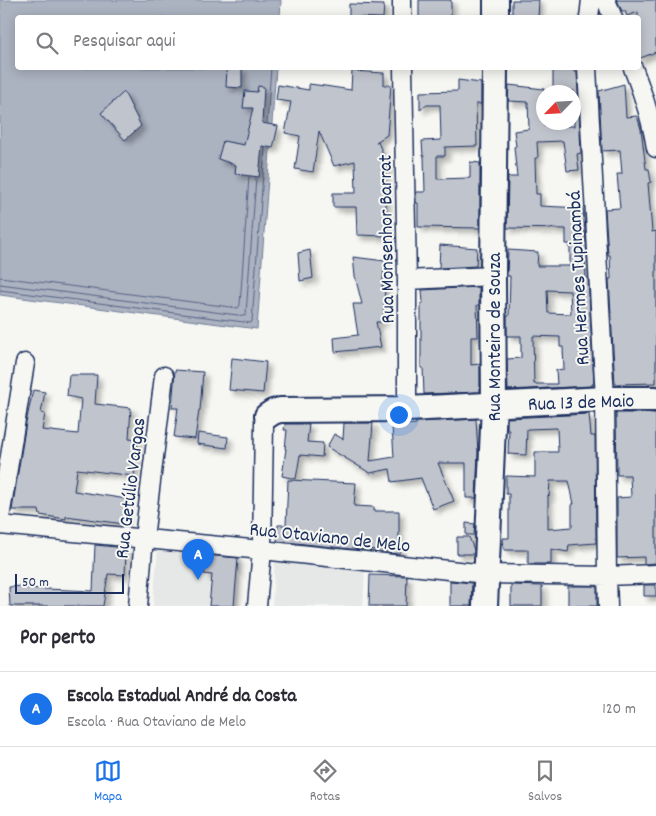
<!DOCTYPE html>
<html lang="pt">
<head>
<meta charset="utf-8">
<style>
	:root { --surface:#fff; --page:#f2f2f3; --text:#2b2b33; --muted:#7c7c81; --line:#e1e1e2; --accent:#1a73e8 }
	body { margin:0; font-family:Dekko,sans-serif; background:var(--page); color:var(--text) }
	.compass { position:absolute; left:536px; top:85px; width:45px; height:45px; border-radius:50%; background:var(--surface); box-shadow:0 2px 12px #0003; rotate:245deg }
	.scale { position:absolute; left:15px; bottom:12px; width:109px; box-sizing:border-box; padding-left:5px; border:2px solid #1b2f5e; border-top:0; font-size:14px; line-height:18px; white-space:nowrap; color:#1b2f5e; -webkit-text-stroke:4px #f6f6f2; paint-order:stroke }
	.you { position:absolute; left:398px; top:414px; width:18px; height:18px; margin:-12px; border:4px solid #fff; border-radius:50%; background:#1a73e8; box-shadow:0 0 0 8px #1a73e833 }
	.badge { display:grid; place-items:center; width:32px; height:32px; border-radius:50%; background:var(--accent); color:#fff; font-size:16px; font-weight:700 }
	.pin { position:absolute; translate:-50% -41px; filter:drop-shadow(0 1px 2px #0008) }
	.pin::after { content:''; position:absolute; top:26px; width:18px; height:15px; background:inherit; clip-path:polygon(0 0,100% 0,50% 100%) }
	.list { margin:0; padding:0; list-style:none }
	h2 { display:flex; justify-content:space-between; align-items:center; height:65px; margin:0; padding:0 20px; font-size:21px }
	h2 small { font-size:16px; font-weight:400; color:var(--muted) }
	.list li { display:grid; grid-template-columns:32px 1fr auto; gap:15px; align-items:center; box-sizing:border-box; height:75px; padding:0 20px; border-top:1px solid var(--line) }
	.list b { display:block; font-size:19px; white-space:nowrap }
	.list p { margin:0; font-size:16px; white-space:nowrap; color:var(--muted) }
	.list em { font-size:16px; font-style:normal; color:var(--muted) }
	.icon { flex:none; width:28px; height:28px; fill:none; stroke:currentColor; stroke-width:2; stroke-linecap:round; stroke-linejoin:round }
	.map { position:relative; flex:none; width:656px; height:606px; overflow:hidden }
	.search { position:absolute; background:var(--surface); box-shadow:0 2px 12px #0003; left:15px; right:15px; top:15px; height:55px; display:flex; align-items:center; gap:12px; box-sizing:border-box; padding:0 18px; border-radius:5px; color:var(--muted); font-size:19px }
	.sheet { height:140px; background:var(--surface) }
	nav { display:flex; justify-content:space-around; align-items:center; box-sizing:border-box; height:70px; border-top:1px solid var(--line); background:var(--surface); font-size:14px; color:var(--muted) }
	nav a { display:grid; justify-items:center; gap:2px }
	nav .on { color:var(--accent) }
	.map>svg:first-child { display:block }
	.built { fill:#e6e7e7 }
	.water { fill:#abb2c0; stroke:#717e99 }
	.lines { fill:none; stroke-linecap:round; stroke-linejoin:round }
	.shore { stroke:#556385; stroke-width:1 }
	.building { fill:#c0c4cd; stroke:#1b2f5e; fill-rule:evenodd; filter:url(#shadow) }
	.street-casing { stroke:#1b2f5e; stroke-width:21 }
	.secondary-casing { stroke:#1b2f5e; stroke-width:28 }
	.street { stroke:#f6f6f2; stroke-width:18 }
	.secondary { stroke:#f6f6f2; stroke-width:24 }
	.labels { text-anchor:middle; stroke-width:4; stroke-linejoin:round; paint-order:stroke }
	.street-label { font-size:20px; fill:#1b2f5e; stroke:#f6f6f2 }
</style>
</head>
<body>
<div class="map">
<svg width="656" height="606" viewBox="0 0 656 606">
	<defs>
		<filter id="shadow"><feDropShadow dx="4.5" dy="4.5" stdDeviation="2.5" flood-color="#0004"/></filter>
	</defs>
	<rect width="100%" height="100%" fill="#f6f6f2"/>
	<filter id="ink" filterUnits="userSpaceOnUse"><feTurbulence type="fractalNoise" baseFrequency=".02" numOctaves="2"/><feDisplacementMap in="SourceGraphic" scale="10" xChannelSelector="R" yChannelSelector="G"/><feConvolveMatrix kernelMatrix="1 2 1 2 8 2 1 2 1" color-interpolation-filters="sRGB"/></filter>
	<g filter="url(#ink)">
		<path class="built" d="M 158,548 L 242,554 L 238,606 L 153,606 Z
			M 275,560 L 365,567 L 363,606 L 272,606 Z"/>
		<path class="water" d="M 0,0 L 281,0 L 280,17 L 18,18 L 18,68 L 276,68 L 257,329 L 0,295 Z"/>
		<g class="lines">
			<path class="shore" d="M 267,123 L 271,68
				M 0,277 L 238,308 L 240,305 L 249,177
				M 0,284 L 245,316 L 246,314 L 256,178
				M 0,290 L 251,323 L 252,321 L 265,148"/>
		</g>
		<path class="building" d="M 419,0 L 451,0 L 451,18 L 419,18 Z
			M 512,0 L 539,0 L 538,18 L 512,18 Z
			M 617,0 L 656,0 L 656,52 L 638,59 L 638,12 L 627,16 L 625,11 L 622,11 Z
			M 349,4 L 384,5 L 383,18 L 349,17 Z
			M 227,68 L 242,68 L 242,88 L 226,87 Z
			M 553,68 L 574,68 L 574,72 L 577,72 L 581,153 L 577,154 L 579,170 L 567,171 L 563,141 L 537,142 L 538,158 L 535,158 L 536,194 L 540,194 L 540,206 L 583,208 L 587,255 L 585,255 L 586,278 L 588,278 L 594,384 L 592,384 L 592,386 L 508,390 L 507,359 L 521,358 L 521,336 L 507,336 L 507,316 L 509,316 L 510,276 L 507,276 L 508,250 L 538,252 L 537,266 L 570,266 L 570,244 L 566,244 L 566,229 L 507,228 L 508,177 L 517,177 L 514,147 L 516,146 L 514,131 L 529,129 L 528,102 L 508,101 L 509,85 L 544,89 L 544,126 L 574,126 L 574,91 L 553,90 ZM 547,290 L 570,291 L 571,314 L 548,313 ZM 533,336 L 560,337 L 560,347 L 563,347 L 564,369 L 556,370 L 557,384 L 534,384 Z
			M 352,71 L 384,73 L 384,85 L 391,85 L 387,135 L 376,142 L 378,142 L 389,168 L 385,168 L 387,236 L 357,235 L 356,207 L 333,207 L 333,193 L 356,193 L 355,161 L 334,166 L 319,131 L 313,172 L 295,169 L 300,136 L 285,133 L 291,102 L 276,100 L 278,85 L 309,90 L 309,84 L 325,86 L 351,90 Z
			M 458,80 L 481,83 L 481,104 L 476,104 L 477,146 L 445,147 L 445,156 L 437,156 L 437,179 L 470,178 L 470,162 L 480,163 L 480,228 L 418,227 L 418,203 L 416,203 L 416,192 L 425,192 L 424,156 L 423,156 L 422,141 L 441,140 L 440,105 L 427,105 L 420,110 L 420,92 L 458,91 Z
			M 624,84 L 626,117 L 637,116 L 641,129 L 646,169 L 649,169 L 651,182 L 648,183 L 652,232 L 656,231 L 656,383 L 615,384 L 609,279 L 611,279 L 610,255 L 608,255 L 605,209 L 620,208 L 617,174 L 622,174 L 620,150 L 602,151 L 599,91 Z
			M 258,86 L 264,87 L 262,123 L 278,126 L 273,148 L 262,146 L 259,177 L 235,174 L 236,165 L 218,159 L 223,141 L 244,145 L 253,108 L 243,108 L 245,91 L 257,92 Z
			M 124,92 L 141,126 L 125,140 L 101,113 Z
			M 440,245 L 477,248 L 476,266 L 439,268 Z
			M 310,250 L 313,278 L 300,281 L 298,253 Z
			M 353,257 L 385,261 L 382,287 L 385,286 L 383,322 L 376,322 L 381,347 L 335,352 L 334,338 L 358,335 L 353,304 L 362,304 L 355,276 Z
			M 479,287 L 479,305 L 477,305 L 478,337 L 471,337 L 471,365 L 480,364 L 480,392 L 424,394 L 423,368 L 421,368 L 421,303 L 423,303 L 422,290 Z
			M 232,358 L 266,362 L 263,393 L 229,390 Z
			M 175,370 L 203,372 L 200,410 L 199,410 L 195,439 L 174,437 L 178,408 L 172,408 Z
			M 69,375 L 97,375 L 95,404 L 131,408 L 129,438 L 138,439 L 134,476 L 77,469 L 74,491 L 127,499 L 124,524 L 66,516 L 66,519 L 40,515 L 39,510 L 12,510 L 26,423 L 33,390 L 45,392 L 41,413 L 45,414 L 42,430 L 78,434 L 81,399 L 67,396 Z
			M 616,413 L 656,413 L 656,563 L 644,564 L 644,557 L 617,558 L 617,498 L 631,497 L 630,475 L 617,475 Z
			M 589,414 L 591,436 L 595,436 L 596,543 L 569,545 L 568,552 L 551,549 L 551,564 L 528,564 L 528,550 L 504,550 L 503,538 L 509,538 L 509,494 L 506,494 L 506,476 L 535,477 L 535,452 L 558,452 L 557,428 L 527,429 L 526,455 L 508,454 L 509,430 L 507,430 L 507,418 ZM 550,481 L 569,481 L 574,504 L 572,504 L 572,527 L 548,529 L 548,495 L 549,496 Z
			M 476,419 L 478,453 L 476,498 L 466,498 L 466,463 L 438,463 L 454,501 L 433,509 L 421,478 L 392,482 L 390,469 L 370,473 L 327,447 L 334,434 L 343,439 L 344,423 L 373,423 L 370,461 L 394,457 L 392,426 L 416,424 L 416,422 Z
			M 285,424 L 309,424 L 307,442 L 323,443 L 322,457 L 300,455 L 296,479 L 282,476 L 286,449 L 285,449 L 287,430 L 284,430 Z
			M 198,433 L 228,437 L 227,448 L 197,444 Z
			M 288,480 L 356,483 L 354,506 L 374,507 L 374,511 L 399,511 L 399,554 L 386,553 L 386,550 L 351,549 L 277,541 L 278,525 L 286,525 Z
			M 466,523 L 475,524 L 474,535 L 466,535 Z
			M 457,537 L 469,537 L 474,550 L 474,554 L 457,554 Z
			M 95,545 L 126,548 L 125,575 L 108,574 L 103,606 L 10,606 L 9,587 L 22,586 L 22,588 L 93,591 Z
			M 206,555 L 238,558 L 234,606 L 209,606 L 212,575 L 204,574 Z
			M 370,575 L 407,576 L 406,606 L 369,606 Z
			M 450,581 L 472,583 L 471,606 L 450,606 Z
			M 511,585 L 542,586 L 542,606 L 511,606 Z
			M 644,585 L 656,585 L 656,596 L 644,596 Z
			M 568,586 L 597,586 L 597,606 L 568,606 Z"/>
		<g class="lines">
			<g class="street-casing">
				<path id="street" d="M 402,0 L 402,18
					M 606,0 L 613,18
					M 589,18 L 591,0
					M 403,68 L 407,280 L 407,409
					M 587,68 L 605,399 L 607,576 L 608,606
					M 633,68 C 643,94 652,120 656,148
					M 407,280 L 493,276
					M 0,518 L 25,363
					M 0,525 L 262,550 L 486,574 L 607,576 L 656,574
					M 138,606 L 144,538 L 164,376
					M 257,606 L 262,550 L 264,423 L 267,416"/>
			</g>
			<g class="secondary-casing">
				<path id="secondary" d="M 496,18 L 496,0
					M 267,416 L 273,412 L 280,410 L 407,409 L 605,399 L 656,399
					M 485,606 L 494,405 L 493,276 L 495,68"/>
			</g>
			<use href="#street" class="street"/>
			<use href="#secondary" class="secondary"/>
		</g>
	</g>
	<g class="labels">
		<g class="street-label">
			<text transform="translate(385 239) rotate(-91)" y="7">Rua Monsenhor Barrat</text>
			<text transform="translate(577 278) rotate(-93)" y="7">Rua Hermes Tupinambá</text>
			<text transform="translate(493 337) rotate(-90)" y="7">Rua Monteiro de Souza</text>
			<text transform="translate(581 401) rotate(-2)" y="7">Rua 13 de Maio</text>
			<text transform="translate(129 488) rotate(-83)" y="7">Rua Getúlio Vargas</text>
			<text transform="translate(330 536) rotate(6)" y="7">Rua Otaviano de Melo</text>
		</g>
	</g>
</svg>
<svg class="compass" viewBox="-18 -18 36 36"><path d="M0-13l5 13h-10z" fill="#e53935"/><path d="M0 13l5-13h-10z" fill="#7c7c81"/></svg>
<div class="scale">50 m</div>
<div class="you"></div>
<div class="pin badge" style="left:198px;top:580px">A</div>
<div class="search"><svg class="icon" aria-label="search" viewBox="0 0 24 24"><circle cx="10" cy="10" r="6"/><path d="M15 15l6 6"/></svg>Pesquisar aqui</div>
</div>
<section class="sheet">
<h2>Por perto<small></small></h2>
<ul class="list">
<li><span class="badge">A</span><div><b>Escola Estadual André da Costa</b><p>Escola · Rua Otaviano de Melo</p></div><em>120 m</em></li>
</ul>
</section>
<nav>
<a class="on"><svg class="icon" aria-label="map" viewBox="0 0 24 24"><path d="M3 6l6-2 6 2 6-2v14l-6 2-6-2-6 2zM9 4v14M15 6v14"/></svg>Mapa</a>
<a><svg class="icon" aria-label="directions" viewBox="0 0 24 24"><path d="M12 3l9 9-9 9-9-9zM9 14v-3h6M13 9l2 2-2 2"/></svg>Rotas</a>
<a><svg class="icon" aria-label="saved" viewBox="0 0 24 24"><path d="M7 4h10v16l-5-4-5 4z"/></svg>Salvos</a>
</nav>
</body>
</html>
